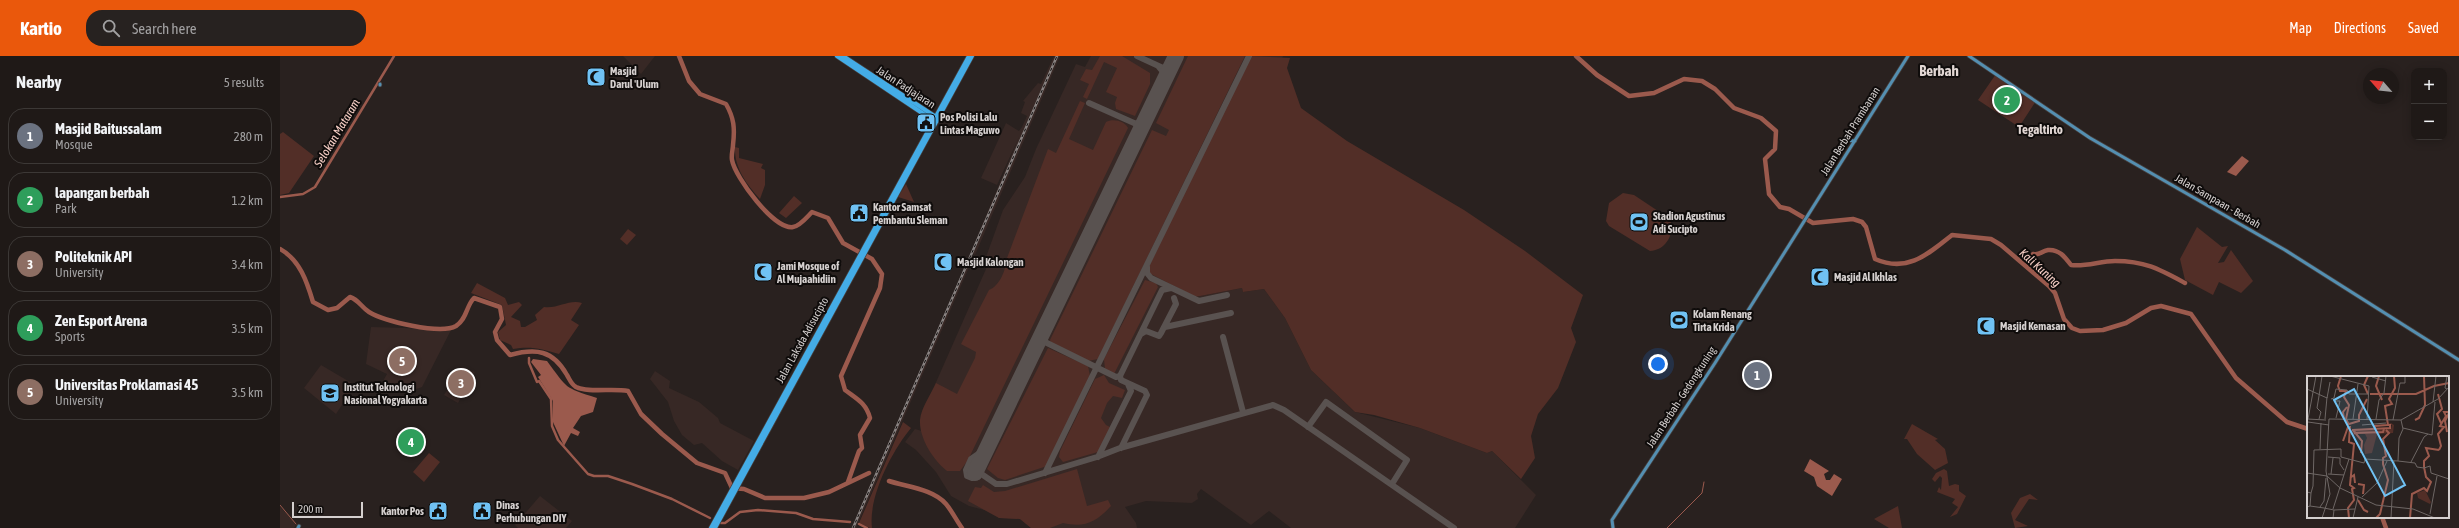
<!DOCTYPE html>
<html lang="en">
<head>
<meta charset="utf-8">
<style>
	:root { --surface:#1f1917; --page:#272220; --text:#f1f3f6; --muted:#a1a0a1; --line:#3c3836; --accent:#ea580c }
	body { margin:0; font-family:"Asap Condensed",sans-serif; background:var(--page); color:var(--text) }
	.controls { position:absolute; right:12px; top:12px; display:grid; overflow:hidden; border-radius:8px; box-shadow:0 2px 10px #0003 }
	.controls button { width:36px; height:36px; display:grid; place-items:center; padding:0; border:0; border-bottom:1px solid var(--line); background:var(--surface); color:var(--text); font:20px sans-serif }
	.compass { position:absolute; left:2083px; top:12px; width:36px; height:36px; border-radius:50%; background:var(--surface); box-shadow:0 2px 10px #0003; rotate:298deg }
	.scale { position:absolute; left:12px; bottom:10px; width:71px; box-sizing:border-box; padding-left:4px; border:2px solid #d5d0cf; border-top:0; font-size:11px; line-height:14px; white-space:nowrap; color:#d5d0cf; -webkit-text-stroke:3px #0f0c0b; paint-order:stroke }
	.you { position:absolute; left:1378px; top:308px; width:14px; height:14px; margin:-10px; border:3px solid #fff; border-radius:50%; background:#1a73e8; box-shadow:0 0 0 6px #1a73e833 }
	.badge { display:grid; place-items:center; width:26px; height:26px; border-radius:50%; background:var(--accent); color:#fff; font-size:13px; font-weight:700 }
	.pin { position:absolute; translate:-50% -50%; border:2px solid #fff; box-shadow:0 1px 4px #0006 }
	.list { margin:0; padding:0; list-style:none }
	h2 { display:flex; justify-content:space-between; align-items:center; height:52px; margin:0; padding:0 16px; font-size:17px }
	h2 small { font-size:13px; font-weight:400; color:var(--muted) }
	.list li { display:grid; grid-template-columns:26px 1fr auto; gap:12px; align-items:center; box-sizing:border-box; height:56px; margin:0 8px 8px; padding:0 8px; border:1px solid var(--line); border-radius:16px }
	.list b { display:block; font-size:15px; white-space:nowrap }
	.list p { margin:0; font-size:13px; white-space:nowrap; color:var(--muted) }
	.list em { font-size:13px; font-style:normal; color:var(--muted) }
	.icon { flex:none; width:22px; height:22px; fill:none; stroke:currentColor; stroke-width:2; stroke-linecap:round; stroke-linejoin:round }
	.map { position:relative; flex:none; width:2179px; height:472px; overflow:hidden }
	header { display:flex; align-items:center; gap:24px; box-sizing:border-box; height:56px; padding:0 20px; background:var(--accent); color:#fff }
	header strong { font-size:19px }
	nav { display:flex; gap:22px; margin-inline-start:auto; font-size:14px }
	.search { width:280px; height:36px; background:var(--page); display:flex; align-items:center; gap:10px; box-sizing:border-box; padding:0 14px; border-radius:16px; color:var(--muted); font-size:15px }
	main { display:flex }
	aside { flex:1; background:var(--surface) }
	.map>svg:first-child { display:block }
	.built { fill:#372825 }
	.green { fill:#522e27 }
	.water { fill:#9b5a4d }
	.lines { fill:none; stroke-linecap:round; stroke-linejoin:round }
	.stream { stroke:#9b5a4d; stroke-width:1 }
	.canal { stroke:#9b5a4d; stroke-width:2.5 }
	.river { stroke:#9b5a4d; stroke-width:4.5 }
	.taxiway { stroke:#595250; stroke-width:6 }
	.runway { stroke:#595250; stroke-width:16 }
	.major-casing { stroke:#453e3c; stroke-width:4.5 }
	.highway-casing { stroke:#453e3c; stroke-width:5.5 }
	.major { stroke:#548fb1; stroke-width:3 }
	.highway { stroke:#44ace6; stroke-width:4 }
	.rail-casing { stroke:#898382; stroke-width:2.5 }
	.rail { stroke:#0f0c0b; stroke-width:1; stroke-dasharray:3; stroke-linecap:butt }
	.labels { text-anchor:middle; stroke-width:4; stroke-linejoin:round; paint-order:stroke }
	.poi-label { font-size:11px; font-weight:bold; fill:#d5d0cf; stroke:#0f0c0b; text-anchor:start }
	.street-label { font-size:11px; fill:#d5d0cf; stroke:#0f0c0b }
	.water-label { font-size:12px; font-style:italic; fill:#f8d0c7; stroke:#0f0c0b }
	.quarter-label { font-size:13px; font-weight:bold; fill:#e2d7d4; stroke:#0f0c0b }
	.district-label { font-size:15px; font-weight:bold; fill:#e2d7d4; stroke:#0f0c0b }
	.inset-river { fill:none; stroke:#9b5a4d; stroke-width:2 }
	.inset-road { fill:none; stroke:#6e6765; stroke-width:1 }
	.view { fill:#70c2f4; fill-opacity:0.15; stroke:#70c2f4; stroke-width:2 }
	.inset-edge { fill:none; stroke:#d5d0cf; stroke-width:2 }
</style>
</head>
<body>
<header>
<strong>Kartio</strong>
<div class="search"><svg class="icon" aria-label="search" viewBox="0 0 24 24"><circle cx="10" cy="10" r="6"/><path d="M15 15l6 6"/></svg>Search here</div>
<nav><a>Map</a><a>Directions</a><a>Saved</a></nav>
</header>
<main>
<aside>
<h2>Nearby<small>5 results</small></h2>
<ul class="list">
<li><span class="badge" style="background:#6b7280">1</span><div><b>Masjid Baitussalam</b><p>Mosque</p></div><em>280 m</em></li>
<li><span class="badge" style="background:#2e9e5b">2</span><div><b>lapangan berbah</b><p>Park</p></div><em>1.2 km</em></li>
<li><span class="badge" style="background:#8d6e63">3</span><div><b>Politeknik API</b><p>University</p></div><em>3.4 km</em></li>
<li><span class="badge" style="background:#2e9e5b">4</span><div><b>Zen Esport Arena</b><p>Sports</p></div><em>3.5 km</em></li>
<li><span class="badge" style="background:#8d6e63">5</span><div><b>Universitas Proklamasi 45</b><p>University</p></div><em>3.5 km</em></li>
</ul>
</aside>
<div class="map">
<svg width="2179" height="472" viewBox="0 0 2179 472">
	<rect width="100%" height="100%" fill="#29211f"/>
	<path class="built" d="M 343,0 L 375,0 L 361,18 Z
		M 774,0 L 780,0 L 695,199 L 691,196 L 739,81 L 717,129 L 701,122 L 726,67 L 739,75 L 742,71 L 747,60 L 741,57 L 745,46 L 743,45 L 758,27 L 761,28 Z
		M 811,0 L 1003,0 L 915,241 L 962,232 L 963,236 L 984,233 L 1005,262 L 1031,314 L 1075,356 L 1140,372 L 1207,397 L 1212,395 L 1256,439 L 1235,472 L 1011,472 L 989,455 L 971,469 L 921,433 L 917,438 L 918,443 L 912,447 L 866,445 L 845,451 L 856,467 L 857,472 L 751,472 L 740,463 L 719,462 L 712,456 L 689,450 L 671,440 L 656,416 L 636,394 L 625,386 L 635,373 L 642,375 L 642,358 L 706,213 L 706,201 L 723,154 L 745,121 L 756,93 L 796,8 L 805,11 Z
		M 690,199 L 693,202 L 576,472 L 572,472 Z
		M 91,271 L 125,272 L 171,274 L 142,331 L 125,337 L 103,325 L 107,318 L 86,308 Z
		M 41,309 L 75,329 L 56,358 L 24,332 Z
		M 182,311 L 195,316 L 178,347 L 164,339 Z
		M 375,315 L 390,325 L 389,332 L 419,346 L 438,362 L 440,367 L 474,385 L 458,414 L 442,405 L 422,387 L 414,389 L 402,379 L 394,365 L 388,346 L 370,323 Z
		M 260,440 L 292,465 L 286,472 L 238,472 L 235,469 Z
		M 0,451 L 12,462 L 16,469 L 14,472 L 0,472 Z"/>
	<path class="green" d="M 820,0 L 842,0 L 870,17 L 870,28 L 855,60 L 836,53 L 835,47 L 837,41 L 826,36 L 837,12 L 824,6 L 807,43 L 803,41 L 809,28 L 800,24 L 806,13 L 812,14 Z
		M 908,0 L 965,0 L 818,303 L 808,305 L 771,287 L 770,284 L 872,74 L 886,80 L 889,74 L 876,67 Z
		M 971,0 L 1010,2 L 1007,12 L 1021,52 L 1067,85 L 1184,154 L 1245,195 L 1303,239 L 1291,272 L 1296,286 L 1278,332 L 1258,358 L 1251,380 L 1255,402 L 1241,423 L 1212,395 L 1207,397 L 1140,372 L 1094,359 L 1075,356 L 1031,314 L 1005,262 L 984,233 L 963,236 L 962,232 L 915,241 L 869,217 L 869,210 Z
		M 1716,18 L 1756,45 L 1739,71 L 1698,44 Z
		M 800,45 L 805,47 L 789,83 L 813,94 L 826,66 C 833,62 845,65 848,72 L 688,404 L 680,415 L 667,415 C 653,404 639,382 640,364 C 641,352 651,338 656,327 L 677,338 L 695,302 L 696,296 L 681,288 L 709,234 C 720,230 726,213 727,202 L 768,93 L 776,97 Z
		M 3,76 L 34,100 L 9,137 L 0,139 L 0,78 Z
		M 455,91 L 459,92 L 459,102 L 483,108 L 481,112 L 485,114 L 485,129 L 480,143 C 466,128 454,111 455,91 Z
		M 626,128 L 634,146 L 618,141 Z
		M 1343,137 L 1354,139 L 1390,163 C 1395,178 1386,194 1370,195 L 1329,170 L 1326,165 L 1329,147 Z
		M 514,140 L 522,147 L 506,162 L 499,157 Z
		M 1917,171 L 1942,191 L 1948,190 L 1938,207 L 1944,206 L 1951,194 L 1973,225 L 1961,237 L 1939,226 L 1933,239 L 1905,224 L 1900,203 Z
		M 348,173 L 356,179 L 347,189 L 340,183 Z
		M 865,224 L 876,227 L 878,231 L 834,318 L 825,313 L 824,303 Z
		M 197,227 L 225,242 L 228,249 L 239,246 L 242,249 L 231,261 L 240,265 L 241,271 L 245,271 L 257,264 L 255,259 L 264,251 C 278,253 289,243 302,247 L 291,264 L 299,269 L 279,298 C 262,293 251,290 233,293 L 231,289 L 220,284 L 218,276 L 226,269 L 222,249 L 191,237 Z
		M 768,292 L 808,310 L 810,320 L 767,410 L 725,424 L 718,422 L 707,413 Z
		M 824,319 L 829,327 L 845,334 L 842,342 L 833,340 L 827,347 L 821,362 L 826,369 L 830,371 L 818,396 L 783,406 L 779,401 L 780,395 L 815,323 Z
		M 623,366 L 631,372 C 612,395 588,441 592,472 L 590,472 L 579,467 Z
		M 1632,368 L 1658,383 L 1655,384 L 1665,393 L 1668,407 L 1655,414 L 1637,398 L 1627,383 L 1624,383 Z
		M 149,397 L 160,406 L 144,426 L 133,416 Z
		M 797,413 L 807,450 L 828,444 L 831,450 C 816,466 805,472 783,467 L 770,472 L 751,472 L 740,463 L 719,462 L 688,445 L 695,431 L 701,432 L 703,429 L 714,436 L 725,435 Z
		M 1664,413 L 1667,415 L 1669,430 L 1675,428 L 1679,429 L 1679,435 L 1686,440 L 1677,458 L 1670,461 L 1678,451 L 1672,447 L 1675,443 L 1657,436 L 1659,431 L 1661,434 L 1662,422 L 1660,420 L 1655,426 L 1652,423 L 1656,417 Z
		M 1750,438 L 1758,444 L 1749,443 L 1735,464 L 1748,470 L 1735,472 L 1731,457 L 1740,442 Z
		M 1618,450 L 1622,472 L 1609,472 L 1594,463 Z"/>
	<path class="water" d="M 1962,100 L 1969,105 L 1956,120 L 1947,116 Z
		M 253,303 L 267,305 C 288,333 283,331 317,342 L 313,356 L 301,360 L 293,372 L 300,376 L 298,380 L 291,377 L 284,390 L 273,366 L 273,345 L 258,321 L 261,319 L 251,306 Z
		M 1530,403 L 1549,415 L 1544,418 L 1546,424 L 1550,424 L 1554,418 L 1562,423 L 1552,440 L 1537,430 L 1534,421 L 1524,415 Z"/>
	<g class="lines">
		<path class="stream" d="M 0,449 L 16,468
			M 1387,472 L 1422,437 L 1424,426"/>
		<path class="canal" d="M 0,141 L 23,138 L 35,131 L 114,0
			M 249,302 L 249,307 L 257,326 L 259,325 L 271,343 L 272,370 L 278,384 L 308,418 L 314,420 L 328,420 L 352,428 L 392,443 L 430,462
			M 441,467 L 445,467 L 460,456 L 478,454 L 516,457 L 533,463 L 570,466
			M 579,468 L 587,472"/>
		<path class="river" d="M 399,0 L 409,25 L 420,38 L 446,48 C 454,62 455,72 453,89 C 453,93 451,99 452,104 C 455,121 494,174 513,171 C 520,170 527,161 532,156 L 548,162 L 563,187 L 592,203 L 602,218 L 600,232 L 561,320 L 565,334 C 577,343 586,347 590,362 L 580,379 L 582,392 L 579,395 L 568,426
			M 1296,0 L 1317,19 L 1349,40 L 1374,37 L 1404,23 L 1422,25 L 1435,33 L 1454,52 L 1481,62 L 1496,75 L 1495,93 L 1485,103 L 1489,138 L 1500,151 L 1509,153 L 1533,167 L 1573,163 L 1582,166 L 1586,171 L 1595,203 C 1627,217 1647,199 1672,179 L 1711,183 L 1721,189 L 1769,230 L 1775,237 L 1784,263 L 1792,272 L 1800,275 L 1823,274 L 1846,267 L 1871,252 L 1881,250 L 1911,258 L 1956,322 L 2007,366 L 2028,373
			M 0,193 C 20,204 27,226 33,246 L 48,254 L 57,252 L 70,241 C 79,244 81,251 89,256 C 104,265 160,279 176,270 C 187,263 186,250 194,242 L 220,251 L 222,263 L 215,276 L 217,284 L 230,299 C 256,292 273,294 287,319 C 290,324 291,328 296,331 C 308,337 333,332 348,335 L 361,358 L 382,378 L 417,407 L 445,417 L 452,432 L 464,433 L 485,442 L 524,442 L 549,436 L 589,417
			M 1753,198 C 1760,200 1761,195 1768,194 C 1779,193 1785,201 1791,209 C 1806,211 1820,205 1835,205 C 1865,205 1879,213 1905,227
			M 609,425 C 627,431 653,433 666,448 C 672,455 676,464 682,472
			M 2102,461 L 2106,472"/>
		<path class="taxiway" d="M 857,0 L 883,12 L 893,6
			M 879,11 L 885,18 L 884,25
			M 809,47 L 854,67 L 861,68 L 865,65
			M 854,67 L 859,71 L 859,77
			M 867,211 L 867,217 L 871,222 L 919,245 L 947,239
			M 885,271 L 951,257
			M 861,278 L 866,275 L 879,280 L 881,277 L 896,248 L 894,242
			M 761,279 L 765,286 L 836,321 L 840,320
			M 943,281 L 963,356
			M 757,289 L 765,286
			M 1028,371 L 1046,346 L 1127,404 L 1112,428
			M 841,392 L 867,339 L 865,335 L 841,324 L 840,320 L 882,234 L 891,232
			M 818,401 L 851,335 L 848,328
			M 699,409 L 700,417 L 698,421 L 692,422 L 687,420 L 686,414 L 691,403 L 707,392
			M 700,417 L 716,428 L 727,428 L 817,401 L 840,392 L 993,349 L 1004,354 L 1174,472
			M 765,417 L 969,0"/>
		<path class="runway" d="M 695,417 L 896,0"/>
		<g class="major-casing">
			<path id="major" d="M 1689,0 L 1810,82 L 2005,194 L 2179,304
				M 100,28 L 100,29
				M 1565,84 L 1575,85
				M 18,472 L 19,470
				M 1333,472 L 1332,464 L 1435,307 L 1628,0"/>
		</g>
		<g class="highway-casing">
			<path id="highway" d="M 557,0 L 654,65
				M 563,0 L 656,61
				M 431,472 L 689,0
				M 435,472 L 692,0"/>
		</g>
		<use href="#major" class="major"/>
		<use href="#highway" class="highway"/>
		<g class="rail-casing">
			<path id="rail" d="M 573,472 L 777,0"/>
		</g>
		<use href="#rail" class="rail"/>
	</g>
	<defs>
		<g id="mosque-square" transform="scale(1)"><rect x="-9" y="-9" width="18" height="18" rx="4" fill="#70c2f4" stroke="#0f0c0b"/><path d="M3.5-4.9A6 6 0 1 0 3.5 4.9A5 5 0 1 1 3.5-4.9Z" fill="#111"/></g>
		<g id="civic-square" transform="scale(1)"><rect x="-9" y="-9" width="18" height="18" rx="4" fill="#70c2f4" stroke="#0f0c0b"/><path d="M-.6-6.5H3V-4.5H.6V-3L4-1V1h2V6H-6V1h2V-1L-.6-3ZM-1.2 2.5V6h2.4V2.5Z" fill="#111"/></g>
		<g id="stadium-square" transform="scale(1)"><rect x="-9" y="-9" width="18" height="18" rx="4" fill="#70c2f4" stroke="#0f0c0b"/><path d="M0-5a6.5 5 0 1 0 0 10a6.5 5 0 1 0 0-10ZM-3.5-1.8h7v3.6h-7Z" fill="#111"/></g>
		<g id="university-square" transform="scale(1)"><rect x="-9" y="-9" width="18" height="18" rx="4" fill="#70c2f4" stroke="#0f0c0b"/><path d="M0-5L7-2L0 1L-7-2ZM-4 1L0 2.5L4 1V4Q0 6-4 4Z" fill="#111"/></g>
	</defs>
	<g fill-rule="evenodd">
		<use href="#mosque-square" x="316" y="21"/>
		<use href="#civic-square" x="646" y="67"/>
		<use href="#civic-square" x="579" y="157"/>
		<use href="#stadium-square" x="1359" y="166"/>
		<use href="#mosque-square" x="663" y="206"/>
		<use href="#mosque-square" x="483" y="216"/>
		<use href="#mosque-square" x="1540" y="221"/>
		<use href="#stadium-square" x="1399" y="264"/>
		<use href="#mosque-square" x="1706" y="270"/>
		<use href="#university-square" x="50" y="337"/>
		<use href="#civic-square" x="158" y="455"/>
		<use href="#civic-square" x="202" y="455"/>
	</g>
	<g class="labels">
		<g class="poi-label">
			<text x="330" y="19">Masjid<tspan x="330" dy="13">Darul 'Ulum</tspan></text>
			<text x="660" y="65">Pos Polisi Lalu<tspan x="660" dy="13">Lintas Maguwo</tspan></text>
			<text x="593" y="155">Kantor Samsat<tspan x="593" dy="13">Pembantu Sleman</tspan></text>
			<text x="1373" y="164">Stadion Agustinus<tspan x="1373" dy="13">Adi Sucipto</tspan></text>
			<text x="677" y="210">Masjid Kalongan</text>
			<text x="497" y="214">Jami Mosque of<tspan x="497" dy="13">Al Mujaahidiin</tspan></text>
			<text x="1554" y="225">Masjid Al Ikhlas</text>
			<text x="1413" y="262">Kolam Renang<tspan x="1413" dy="13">Tirta Krida</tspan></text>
			<text x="1720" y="274">Masjid Kemasan</text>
			<text x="64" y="335">Institut Teknologi<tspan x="64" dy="13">Nasional Yogyakarta</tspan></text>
			<text x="216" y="453">Dinas<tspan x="216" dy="13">Perhubungan DIY</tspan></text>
			<text x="144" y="459" text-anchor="end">Kantor Pos</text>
		</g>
		<g class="street-label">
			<text transform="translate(626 31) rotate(33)" y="4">Jalan Padjajaran</text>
			<text transform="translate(1570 75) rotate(-58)" y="4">Jalan Berbah Prambanan</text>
			<text transform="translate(1938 145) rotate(30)" y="4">Jalan Sampaan - Berbah</text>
			<text transform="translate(522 284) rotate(-61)" y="4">Jalan Laksda Adisucipto</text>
			<text transform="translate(1401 341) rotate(-57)" y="4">Jalan Berbah - Gedongkuning</text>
		</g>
		<g class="water-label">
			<text transform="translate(57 77) rotate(-59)" y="4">Selokan Mataram</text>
			<text transform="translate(1760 212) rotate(42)" y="4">Kali Kuning</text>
		</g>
		<g class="quarter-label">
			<text x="1760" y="78">Tegaltirto</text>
		</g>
		<g class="district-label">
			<text x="1659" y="20">Berbah</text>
		</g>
	</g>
	<g transform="translate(2027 320)">
		<rect width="142" height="142" fill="#29211f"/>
		<path d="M 84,47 L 87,49 L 86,57 L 70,58 L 65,77 L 58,78 L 57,69 L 60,62 L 58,58 L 48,58 L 47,60 L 44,58 L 44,54 L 84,53 L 85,49 L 78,49 ZM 118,114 L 124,126 L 123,128 L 111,122 L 110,117 Z" fill="#522e27"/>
		<path class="inset-river" d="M 34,0 L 31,10 L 33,15 L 39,15 L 37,21 L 42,29 L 39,43 L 42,49M 61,0 L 57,9 L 61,18M 72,0 L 69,10 L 75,24M 63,18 L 109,18 L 127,10 L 142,7M 131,18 L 135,33 L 130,38 L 134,47M 37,43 L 36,36 L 40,31M 108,44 L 112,42 L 118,29 L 117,0M 42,48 L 52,45 L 52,39 L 60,23M 81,49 L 78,30 L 85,28 L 82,23 L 88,12 L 87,0M 68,53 L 68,50 L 80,49 L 83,49 L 83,52M 45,54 L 84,52M 46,54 L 55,65 L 54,77M 140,56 L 138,45 L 142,37M 47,57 L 76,56 L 77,53M 36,65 L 41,51M 132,74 L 134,70 L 131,58 L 137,51 L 133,50 L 139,40 L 137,36 L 142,36M 43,102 L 47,99 L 48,107M 51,108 L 57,109 L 56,118M 51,124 L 57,134 L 61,136M 42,142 L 41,132 L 47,124 L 45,113 L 47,112 L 43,109 L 47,68 L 42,66 L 43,50M 69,142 L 73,138 L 81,104 L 76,88 L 76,82 L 79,80 L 76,63 L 82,57 L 79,54M 103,142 L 105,118 L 117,112 L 120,115 L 124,106 L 119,101 L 117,91 L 117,85 L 122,80 L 119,72 L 132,74"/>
		<path class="inset-road" d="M 23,0 L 62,10 L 60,44M 140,0 L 138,12 L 140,13M 65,1 L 79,5M 0,13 L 20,22M 12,20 L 10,32 L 14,36 L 12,43M 12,20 L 15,0M 20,22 L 23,6M 24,23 L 27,22 L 29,13 L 40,14 L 42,18 L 61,18M 27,25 L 33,25 L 29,42M 126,26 L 129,0M 0,43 L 19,44M 1,43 L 9,0M 18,43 L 20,21M 46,43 L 51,8M 69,43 L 72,24 L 77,17 L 79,0M 86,44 L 93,7 L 98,7 L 98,0M 1,46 L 22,49M 55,49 L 79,47M 96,52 L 125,59 L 128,26M 13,73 L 14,47M 21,81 L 33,82 L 33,88 L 37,94M 34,81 L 57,87 L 58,83 L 91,85 L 92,62 L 96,53 L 94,44M 91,85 L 108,87 L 110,91 L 117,92 L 123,90 L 124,97 L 142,103M 104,86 L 117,61 L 121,58M 0,97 L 20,100M 21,98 L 37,99M 24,98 L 26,82M 20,100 L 33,112 L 69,129 L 106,133 L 128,142M 0,116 L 4,117 L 6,110 L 7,74 L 34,73 L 34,81M 55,121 L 70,107 L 80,85M 3,130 L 17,132M 0,131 L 3,130 L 4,117M 13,131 L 17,125 L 19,102M 17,132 L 27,134 L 26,142M 26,133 L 42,83M 27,134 L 48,133M 123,138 L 130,100M 15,142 L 23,118 L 19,95 L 22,43 L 94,44 L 131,23 L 142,11M 46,142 L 51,121M 84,142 L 87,85"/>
		<path class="view" d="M 47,13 L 98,109 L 78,120 L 27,24 Z"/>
		<rect width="142" height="142" class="inset-edge"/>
	</g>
</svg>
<div class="controls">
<button>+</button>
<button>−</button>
</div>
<svg class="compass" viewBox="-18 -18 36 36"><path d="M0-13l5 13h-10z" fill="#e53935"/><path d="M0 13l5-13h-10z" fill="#a1a0a1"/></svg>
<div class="scale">200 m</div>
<div class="you"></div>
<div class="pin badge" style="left:1477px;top:319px;background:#6b7280">1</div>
<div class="pin badge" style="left:1727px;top:44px;background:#2e9e5b">2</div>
<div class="pin badge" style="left:181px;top:327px;background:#8d6e63">3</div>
<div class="pin badge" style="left:131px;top:386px;background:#2e9e5b">4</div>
<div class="pin badge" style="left:122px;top:305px;background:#8d6e63">5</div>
</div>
</main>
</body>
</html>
